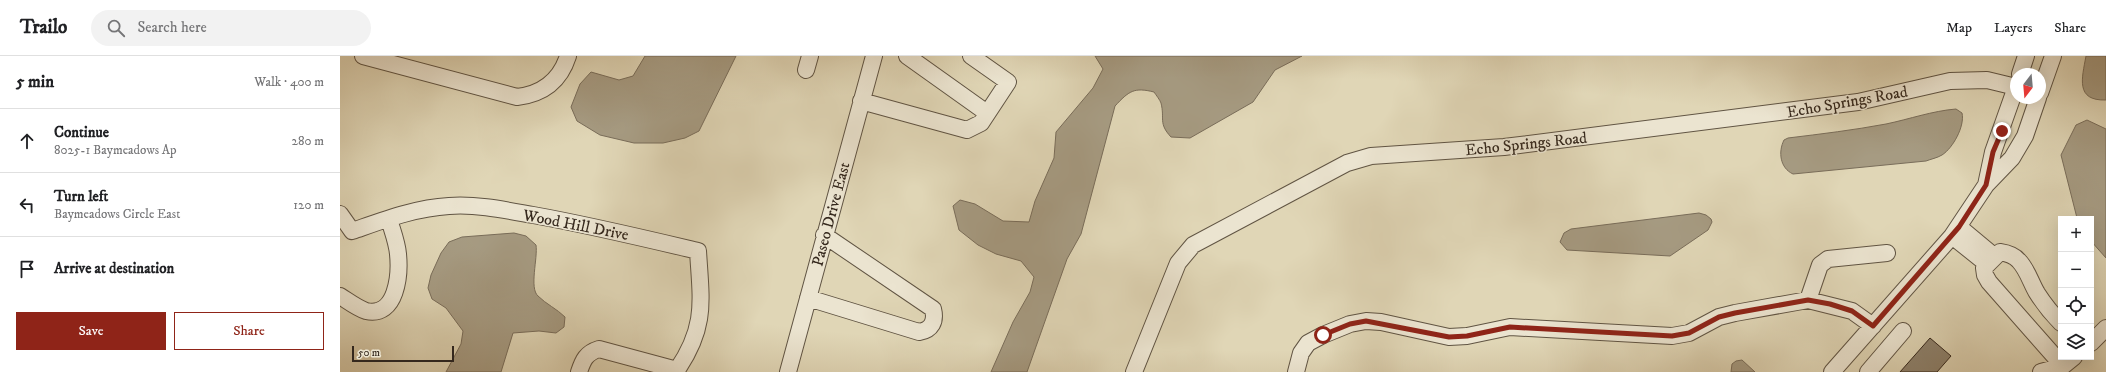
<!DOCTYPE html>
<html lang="en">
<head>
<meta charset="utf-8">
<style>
	:root { --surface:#fff; --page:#f2f2f2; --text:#202124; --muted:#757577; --line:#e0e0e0; --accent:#8f2418 }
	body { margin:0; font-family:"IM FELL DW Pica",serif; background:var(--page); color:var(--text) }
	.controls { position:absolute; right:12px; bottom:12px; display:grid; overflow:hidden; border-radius:0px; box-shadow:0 4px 16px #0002 }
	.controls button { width:36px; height:36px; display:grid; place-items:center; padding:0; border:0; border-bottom:1px solid var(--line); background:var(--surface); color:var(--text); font:20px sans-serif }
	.compass { position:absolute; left:1670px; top:12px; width:36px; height:36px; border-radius:50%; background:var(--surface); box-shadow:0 4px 16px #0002; rotate:196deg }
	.scale { position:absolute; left:12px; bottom:10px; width:102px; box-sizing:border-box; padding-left:4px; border:2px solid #35281d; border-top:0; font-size:11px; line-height:14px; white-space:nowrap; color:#35281d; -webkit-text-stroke:3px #ebe4d0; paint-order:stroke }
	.stop { position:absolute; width:12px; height:12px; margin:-9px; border:3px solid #8f2418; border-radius:50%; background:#fff }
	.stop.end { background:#8f2418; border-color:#fff; box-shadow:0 1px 4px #0008 }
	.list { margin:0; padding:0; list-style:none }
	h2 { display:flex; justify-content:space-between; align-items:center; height:52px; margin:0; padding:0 16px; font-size:17px }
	h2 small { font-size:13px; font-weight:400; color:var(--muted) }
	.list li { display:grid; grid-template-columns:26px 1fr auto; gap:12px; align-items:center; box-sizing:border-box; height:64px; padding:0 16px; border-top:1px solid var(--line) }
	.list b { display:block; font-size:15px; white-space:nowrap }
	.list p { margin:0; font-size:13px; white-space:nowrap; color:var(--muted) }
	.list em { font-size:13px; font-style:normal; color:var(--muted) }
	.actions { display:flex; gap:8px; padding:12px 16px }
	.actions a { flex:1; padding:9px 0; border:1px solid var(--accent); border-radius:0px; text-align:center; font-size:14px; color:var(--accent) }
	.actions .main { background:var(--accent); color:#fff }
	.icon { flex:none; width:22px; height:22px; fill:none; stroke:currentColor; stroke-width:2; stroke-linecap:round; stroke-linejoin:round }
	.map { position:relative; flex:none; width:1766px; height:316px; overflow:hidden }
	header { display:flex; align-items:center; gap:24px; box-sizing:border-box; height:56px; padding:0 20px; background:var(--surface); border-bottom:1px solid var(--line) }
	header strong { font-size:19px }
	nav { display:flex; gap:22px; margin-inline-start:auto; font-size:14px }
	.search { width:280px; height:36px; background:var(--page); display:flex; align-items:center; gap:10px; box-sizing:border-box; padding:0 14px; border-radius:22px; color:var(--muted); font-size:15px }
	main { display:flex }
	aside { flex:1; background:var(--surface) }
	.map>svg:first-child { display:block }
	.water { fill:#a69b82; stroke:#796d5a }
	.building { fill:#8e826d; stroke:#35281d }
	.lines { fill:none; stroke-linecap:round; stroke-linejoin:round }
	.minor-casing { stroke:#605443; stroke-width:18 }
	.minor { stroke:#ebe4d0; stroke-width:16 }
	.route { stroke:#8f2418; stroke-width:5 }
	.labels { text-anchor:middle; stroke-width:3; stroke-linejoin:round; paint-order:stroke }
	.street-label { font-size:16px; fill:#35281d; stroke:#ebe4d0 }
</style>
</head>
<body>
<header>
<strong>Trailo</strong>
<div class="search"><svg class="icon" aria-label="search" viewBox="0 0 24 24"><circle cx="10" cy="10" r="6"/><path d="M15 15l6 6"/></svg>Search here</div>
<nav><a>Map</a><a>Layers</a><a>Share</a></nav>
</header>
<main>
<aside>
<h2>5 min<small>Walk · 400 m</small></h2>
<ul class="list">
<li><svg class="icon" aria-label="ahead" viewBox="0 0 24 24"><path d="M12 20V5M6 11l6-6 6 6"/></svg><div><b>Continue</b><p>8025-1 Baymeadows Ap</p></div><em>280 m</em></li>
<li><svg class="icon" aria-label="left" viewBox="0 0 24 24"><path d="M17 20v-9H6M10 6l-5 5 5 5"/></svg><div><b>Turn left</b><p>Baymeadows Circle East</p></div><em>120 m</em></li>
<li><svg class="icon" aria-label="arrive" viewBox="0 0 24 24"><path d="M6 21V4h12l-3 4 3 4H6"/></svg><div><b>Arrive at destination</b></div></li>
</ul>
<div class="actions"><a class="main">Save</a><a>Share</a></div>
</aside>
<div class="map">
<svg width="1766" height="316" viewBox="0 0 1766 316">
	<rect width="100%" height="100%" fill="#e0d6b6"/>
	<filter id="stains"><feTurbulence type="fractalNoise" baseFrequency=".005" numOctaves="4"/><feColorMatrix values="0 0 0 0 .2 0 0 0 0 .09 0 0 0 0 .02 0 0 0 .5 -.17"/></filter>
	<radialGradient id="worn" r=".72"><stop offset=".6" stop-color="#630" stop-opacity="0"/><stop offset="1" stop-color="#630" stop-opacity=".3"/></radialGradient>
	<path class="water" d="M 305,0 L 396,0 L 359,75 L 345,82 L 323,87 L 294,87 L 260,79 L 237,65 L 231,51 L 240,28 L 251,16 L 279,24 L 293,20 Z
		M 755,0 L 962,0 L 935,14 L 913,46 L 850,82 L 831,81 C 818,67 825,63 821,47 C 820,44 816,39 814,36 C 794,31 789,35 775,50 L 741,178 L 727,203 L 687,316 L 651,316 L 673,266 L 690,236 L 694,221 L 681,205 L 656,198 L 638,189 L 619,174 L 613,150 L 620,144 L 635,148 L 663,165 L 689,166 L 695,145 L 714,102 L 716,76 L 753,32 L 763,13 Z
		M 1746,0 L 1766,0 L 1766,44 C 1735,45 1742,22 1746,0 Z
		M 1616,53 L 1622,57 C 1625,70 1613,92 1602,99 C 1597,102 1591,103 1586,105 L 1453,118 C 1440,112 1438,96 1444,84 L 1448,82 C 1481,78 1514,74 1546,68 C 1570,63 1592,55 1616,53 Z
		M 1747,64 L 1766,73 L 1766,202 L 1751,185 L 1751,163 L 1737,162 L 1721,99 L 1736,69 Z
		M 1359,157 L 1366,159 L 1371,163 L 1372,166 L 1368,174 L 1330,200 L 1227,194 L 1220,186 L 1224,177 L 1231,173 Z
		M 174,177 L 186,180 L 196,189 C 198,202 189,232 198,240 C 206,248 217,253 225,261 L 224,271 L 216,277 L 199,275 L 173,277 L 161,316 L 106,316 L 121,288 L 123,275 L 106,252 L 92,243 L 88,232 L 91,219 L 101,197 L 109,186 L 122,181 Z
		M 1402,304 L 1415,316 L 1391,316 L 1392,308 L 1396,305 Z"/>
	<path class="building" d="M 1590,282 L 1611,300 L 1597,316 L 1560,316 Z"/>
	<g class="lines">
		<g class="minor-casing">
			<path id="minor" d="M 23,0 L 177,41 C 203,38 220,25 228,0
				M 567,0 L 647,57
				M 466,14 L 470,0
				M 1680,18 L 1686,0
				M 1700,37 L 1713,0
				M 521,45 L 627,74 L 641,67 L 668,26 L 631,0
				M 1646,129 L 1653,96 L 1676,31
				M 0,158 L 12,175 C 44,164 75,152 109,150 C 137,148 165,154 193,159 C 249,169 303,182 358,195 C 361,245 367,270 337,314
				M 1619,171 L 1655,201
				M 1612,180 L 1647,208
				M 0,240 C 8,245 17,252 26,255 C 57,262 60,218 58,198 C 57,186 52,174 49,163
				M 468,242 L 579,276 C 592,274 596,265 593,253 L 484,179
				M 1468,244 L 1480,209 L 1488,203 L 1547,197
				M 1721,267 C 1712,258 1704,248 1697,237 C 1691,227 1687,213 1679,205 C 1674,199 1667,197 1660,196 L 1644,212 L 1645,219 L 1649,226 L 1723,310 L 1734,301
				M 1751,287 L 1766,272
				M 239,316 C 243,304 246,297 259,293 L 337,314 L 336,316
				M 448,316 L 534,0
				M 794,316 L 838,207 L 853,189 L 1007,107 L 1031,100 L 1164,91 L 1518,46 L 1610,25 L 1647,24 L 1676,31
				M 956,316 L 961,297 L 968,287 L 983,279 L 1010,268 L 1026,265 L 1041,266 L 1109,281 L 1127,280 L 1170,271 L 1332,280 L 1349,277 L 1379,261 L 1395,257 L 1468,244 L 1512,255 L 1533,270
				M 1492,316 L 1612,180 L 1646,129 L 1672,102 L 1685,80 L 1698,42
				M 1528,316 L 1563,275
				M 1701,316 L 1723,310"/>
		</g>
		<use href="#minor" class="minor"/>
	</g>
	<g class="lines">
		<path class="route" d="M 983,279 L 1010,268 L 1026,265 L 1109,281 L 1127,280 L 1170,271 L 1332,280 L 1349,277 L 1379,261 L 1395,257 L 1468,244 L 1490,248 L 1512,255 L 1533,270 L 1619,171 L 1646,129 L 1653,96 L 1662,75"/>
	</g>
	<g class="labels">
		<g class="street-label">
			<text transform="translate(1507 45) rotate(-10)" y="6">Echo Springs Road</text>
			<text transform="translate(1186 87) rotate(-6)" y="6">Echo Springs Road</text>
			<text transform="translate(490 158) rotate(-75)" y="6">Paseo Drive East</text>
			<text transform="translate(236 168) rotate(11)" y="6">Wood Hill Drive</text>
		</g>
	</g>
	<rect width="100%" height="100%" filter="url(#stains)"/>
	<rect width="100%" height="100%" fill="url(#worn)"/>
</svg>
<div class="controls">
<button>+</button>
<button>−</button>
<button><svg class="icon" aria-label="locate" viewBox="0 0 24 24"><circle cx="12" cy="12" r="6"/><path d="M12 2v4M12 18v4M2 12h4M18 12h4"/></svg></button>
<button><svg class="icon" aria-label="layers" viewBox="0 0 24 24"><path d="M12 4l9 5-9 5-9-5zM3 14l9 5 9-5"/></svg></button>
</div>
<svg class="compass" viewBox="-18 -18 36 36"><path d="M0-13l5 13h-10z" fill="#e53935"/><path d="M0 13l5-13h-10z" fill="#757577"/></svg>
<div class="scale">50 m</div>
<div class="stop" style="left:983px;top:279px"></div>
<div class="stop end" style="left:1662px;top:75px"></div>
</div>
</main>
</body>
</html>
